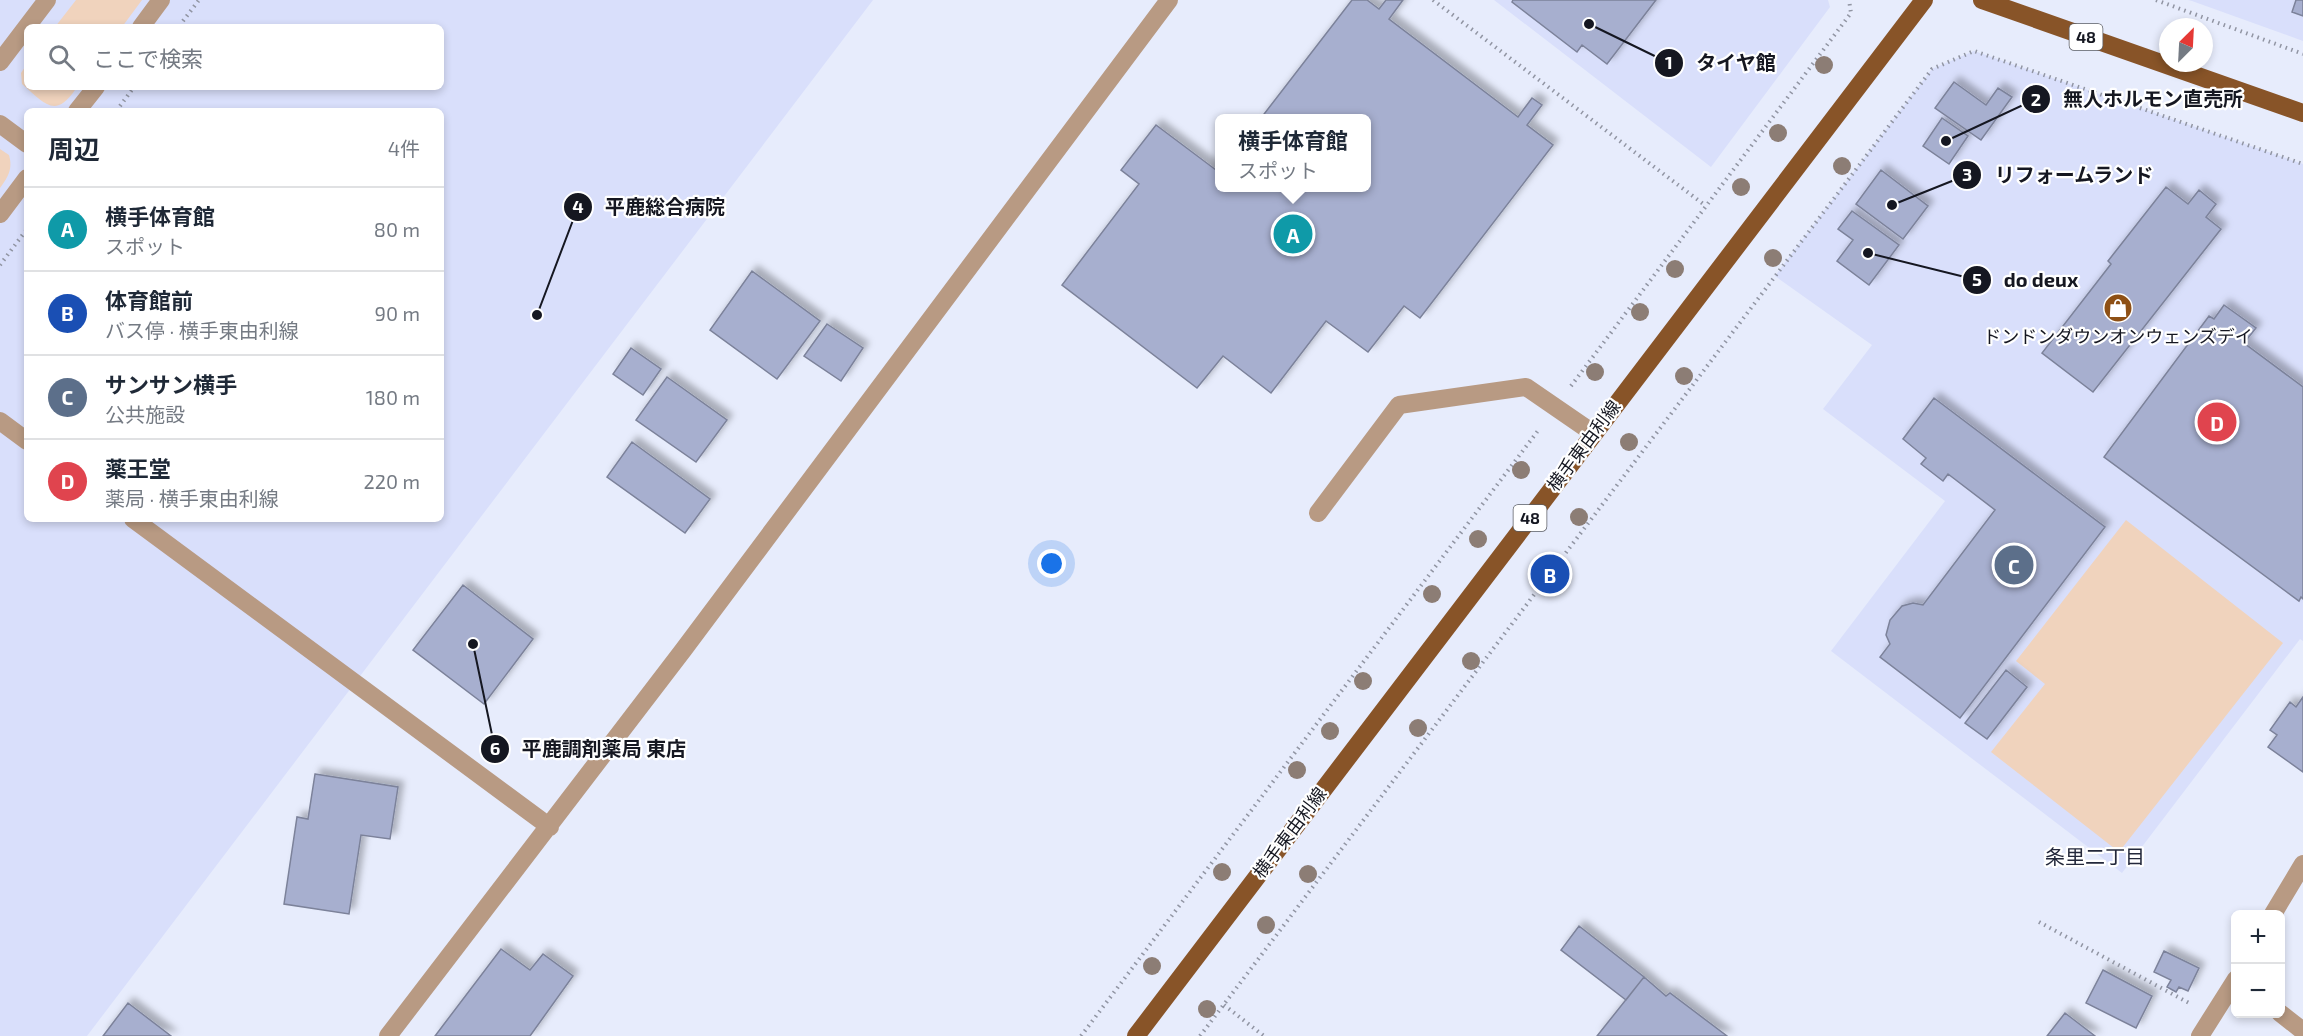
<!DOCTYPE html>
<html lang="ja">
<head>
<meta charset="utf-8">
<style>
	:root { --surface:#fff; --page:#f2f2f3; --text:#1f2937; --muted:#747a83; --line:#e0e1e3; --accent:#ea580c }
	body { margin:0; font-family:"Exo 2","Noto Sans JP",sans-serif; background:var(--page); color:var(--text) }
	.controls { position:absolute; right:18px; bottom:18px; display:grid; overflow:hidden; border-radius:9px; box-shadow:0 3px 9px #0003 }
	.controls button { width:54px; height:54px; display:grid; place-items:center; padding:0; border:0; border-bottom:2px solid var(--line); background:var(--surface); color:var(--text); font:30px sans-serif }
	.compass { position:absolute; left:2159px; top:18px; width:54px; height:54px; border-radius:50%; background:var(--surface); box-shadow:0 3px 9px #0003; rotate:24deg }
	.you { position:absolute; left:1052px; top:564px; width:21px; height:21px; margin:-15px; border:4px solid #fff; border-radius:50%; background:#1a73e8; box-shadow:0 0 0 9px #1a73e833 }
	.badge { display:grid; place-items:center; width:39px; height:39px; border-radius:50%; background:var(--accent); color:#fff; font-size:20px; font-weight:700 }
	.pin { position:absolute; translate:-50% -50%; border:3px solid #fff; box-shadow:0 2px 6px #0006 }
	.popup { position:absolute; left:1215px; top:114px; width:156px; height:78px; box-sizing:border-box; display:grid; place-content:center; border-radius:9px; background:var(--surface); filter:drop-shadow(0 2px 4px #0005); font-size:20px; white-space:nowrap; color:var(--muted) }
	.popup b { font-size:22px; color:var(--text) }
	.popup::after { content:''; position:absolute; left:50%; top:100%; margin-left:-12px; border:12px solid transparent; border-top-color:var(--surface) }
	.list { margin:0; padding:0; list-style:none }
	h2 { display:flex; justify-content:space-between; align-items:center; height:78px; margin:0; padding:0 24px; font-size:26px }
	h2 small { font-size:20px; font-weight:400; color:var(--muted) }
	.list li { display:grid; grid-template-columns:39px 1fr auto; gap:18px; align-items:center; box-sizing:border-box; height:84px; padding:0 24px; border-top:2px solid var(--line) }
	.list b { display:block; font-size:22px; white-space:nowrap }
	.list p { margin:0; font-size:20px; white-space:nowrap; color:var(--muted) }
	.list em { font-size:20px; font-style:normal; color:var(--muted) }
	.icon { flex:none; width:33px; height:33px; fill:none; stroke:currentColor; stroke-width:2; stroke-linecap:round; stroke-linejoin:round }
	.map { position:relative; flex:none; width:2303px; height:1036px; overflow:hidden }
	.search { position:absolute; background:var(--surface); box-shadow:0 3px 9px #0003; left:24px; top:24px; width:420px; height:66px; display:flex; align-items:center; gap:15px; box-sizing:border-box; padding:0 21px; border-radius:9px; color:var(--muted); font-size:22px }
	.panel { position:absolute; background:var(--surface); box-shadow:0 3px 9px #0003; left:24px; top:108px; width:420px; height:414px; border-radius:9px }
	.map>svg:first-child { display:block }
	.built { fill:#d9dffb; fill-rule:evenodd }
	.green { fill:#f0d3bd }
	.building { fill:#a7afcf; stroke:#7c829a; stroke-width:1.5; filter:url(#shadow) }
	.lines { fill:none; stroke-linecap:round; stroke-linejoin:round }
	.path { stroke:#9195a3; stroke-width:4; stroke-dasharray:1.5 4.5; stroke-linecap:butt }
	.minor { stroke:#b89a83; stroke-width:18 }
	.major { stroke:#885428; stroke-width:18 }
	.tree { fill:#8c7d75 }
	.labels { text-anchor:middle; stroke-width:4.5; stroke-linejoin:round; paint-order:stroke }
	.shield { fill:#fff; stroke:#5b5d64; stroke-width:1.5 }
	.shield-label { font-size:16px; font-weight:bold; fill:#151721 }
	.poi-label { font-size:18px; fill:#151721; stroke:#fff }
	.street-label { font-size:18px; fill:#151721; stroke:#fff }
	.neighbourhood-label { font-size:20px; fill:#23283b; stroke:#fff }
	.leader { fill:none; stroke:#151721; stroke-width:2 }
	.callout-dot { fill:#151721; stroke:#fff; stroke-width:2 }
	.mark-label { font-size:18px; text-anchor:middle; font-weight:bold; fill:#fff }
	.callout-label { font-size:20px; text-anchor:middle; font-weight:bold; fill:#151721; stroke:#fff; stroke-width:4.5; stroke-linejoin:round; paint-order:stroke }
</style>
</head>
<body>
<div class="map">
<svg width="2303" height="1036" viewBox="0 0 2303 1036">
	<defs>
		<filter id="shadow"><feDropShadow dx="5.5" dy="-5.5" stdDeviation="3" flood-color="#0004"/></filter>
	</defs>
	<rect width="100%" height="100%" fill="#e7ecfc"/>
	<path class="built" d="M 0,0 L 873,0 L 87,1036 L 0,1036 ZM 27,27 L 441,27 L 441,87 L 27,87 ZM 27,111 L 441,111 L 441,519 L 27,519 Z
		M 1494,0 L 1828,0 L 1830,7 L 1711,167 Z
		M 2188,0 L 2303,0 L 2303,41 L 2192,1 Z
		M 1974,51 L 2303,164 L 2303,641 L 2300,639 L 2122,873 L 1831,651 L 1945,501 L 1823,409 L 1872,345 L 1775,276 L 1932,69 Z"/>
	<path class="green" d="M 76,0 L 142,0 L 122,27 L 55,27 Z
		M 27,64 L 27,87 L 71,87 L 75,90 C 55,119 44,103 22,84 L 21,73 Z
		M 0,149 L 9,155 C 13,169 8,177 0,188 Z
		M 2126,520 L 2283,643 L 2119,852 L 1991,752 L 2045,684 L 2016,661 Z"/>
	<path class="building" d="M 1352,0 L 1367,0 L 1379,9 L 1386,0 L 1403,0 L 1389,19 L 1518,117 L 1532,98 L 1542,105 L 1527,125 L 1553,145 L 1420,318 L 1404,306 L 1368,352 L 1326,321 L 1271,393 L 1223,356 L 1197,388 L 1062,285 L 1139,184 L 1121,170 L 1156,125 L 1220,173 L 1220,188 L 1366,188 L 1366,118 L 1261,118 Z
		M 1513,0 L 1656,0 L 1607,64 L 1582,45 L 1577,52 L 1512,2 Z
		M 2296,0 L 2303,0 L 2303,16 L 2292,12 Z
		M 1954,82 L 1986,105 L 1998,88 L 2012,97 L 1981,140 L 1935,108 Z
		M 1942,118 L 1968,136 L 1949,164 L 1923,146 Z
		M 1881,170 L 1928,206 L 1903,239 L 1856,204 Z
		M 2166,187 L 2188,204 L 2199,190 L 2216,204 L 2206,217 L 2221,229 L 2093,392 L 2042,353 L 2111,264 L 2108,261 Z
		M 1852,211 L 1899,245 L 1869,285 L 1837,261 L 1853,240 L 1838,229 Z
		M 752,271 L 820,321 L 777,379 L 710,330 Z
		M 2224,305 L 2256,328 L 2244,343 L 2303,387 L 2303,599 L 2301,597 L 2299,601 L 2104,457 L 2209,316 L 2214,319 Z
		M 827,324 L 863,348 L 841,381 L 804,356 Z
		M 631,348 L 661,369 L 643,395 L 613,374 Z
		M 667,377 L 727,420 L 696,462 L 636,420 Z
		M 1934,398 L 2105,527 L 1960,718 L 1880,657 L 1890,644 L 1886,635 L 1890,620 L 1902,606 L 1913,603 L 1923,605 L 1995,510 L 1948,474 L 1943,481 L 1921,464 L 1926,458 L 1903,439 Z
		M 632,442 L 710,499 L 685,533 L 607,477 Z
		M 463,585 L 533,639 L 484,704 L 413,650 Z
		M 2006,670 L 2027,687 L 1987,739 L 1965,723 Z
		M 2303,697 L 2303,772 L 2268,747 L 2277,735 L 2270,730 L 2290,702 L 2296,707 Z
		M 315,774 L 398,787 L 390,839 L 361,835 L 349,914 L 284,904 L 297,817 L 308,819 Z
		M 1579,926 L 1644,977 L 1626,1000 L 1561,950 Z
		M 501,949 L 530,970 L 543,954 L 573,976 L 530,1036 L 435,1036 Z
		M 2164,951 L 2199,968 L 2188,991 L 2179,987 L 2176,992 L 2167,987 L 2171,980 L 2154,972 Z
		M 2103,970 L 2152,996 L 2136,1028 L 2086,1003 Z
		M 1644,977 L 1666,996 L 1670,993 L 1727,1036 L 1597,1036 Z
		M 128,1003 L 171,1036 L 103,1036 Z
		M 2065,1013 L 2095,1036 L 2047,1036 Z"/>
	<g class="lines">
		<path class="path" d="M 1433,0 L 1706,206
			M 2156,0 L 2303,54
			M 183,21 L 199,0
			M 120,106 L 134,87
			M 0,265 L 27,229
			M 1571,386 L 1851,13 L 1849,0
			M 2039,922 L 2189,1003
			M 1224,1005 L 1264,1036
			M 1081,1036 L 1540,428
			M 1200,1036 L 1932,69 L 1974,51 L 2303,164"/>
		<path class="minor" d="M 141,27 L 161,0
			M 0,62 L 47,0
			M 77,111 L 96,87
			M 0,124 L 27,144
			M 0,214 L 27,178
			M 0,421 L 27,441
			M 1318,513 L 1399,405 L 1526,387 L 1593,433
			M 133,519 L 550,827
			M 2273,914 L 2303,864
			M 2280,1013 L 2303,1031
			M 388,1036 L 684,649 L 1169,0
			M 2200,1036 L 2236,979"/>
		<path class="major" d="M 1982,0 L 2303,113
			M 1136,1036 L 1924,0"/>
	</g>
	<g class="tree">
		<circle cx="1824" cy="65" r="9"/>
		<circle cx="1778" cy="133" r="9"/>
		<circle cx="1842" cy="166" r="9"/>
		<circle cx="1741" cy="187" r="9"/>
		<circle cx="1773" cy="258" r="9"/>
		<circle cx="1675" cy="269" r="9"/>
		<circle cx="1640" cy="312" r="9"/>
		<circle cx="1595" cy="372" r="9"/>
		<circle cx="1684" cy="376" r="9"/>
		<circle cx="1629" cy="442" r="9"/>
		<circle cx="1521" cy="470" r="9"/>
		<circle cx="1579" cy="517" r="9"/>
		<circle cx="1478" cy="539" r="9"/>
		<circle cx="1432" cy="594" r="9"/>
		<circle cx="1471" cy="661" r="9"/>
		<circle cx="1363" cy="681" r="9"/>
		<circle cx="1418" cy="728" r="9"/>
		<circle cx="1330" cy="731" r="9"/>
		<circle cx="1297" cy="770" r="9"/>
		<circle cx="1222" cy="872" r="9"/>
		<circle cx="1308" cy="874" r="9"/>
		<circle cx="1266" cy="925" r="9"/>
		<circle cx="1152" cy="966" r="9"/>
		<circle cx="1207" cy="1009" r="9"/>
	</g>
	<defs>
		<g id="shop-disc" transform="scale(1.5)"><circle r="9.5" fill="#8e5015" stroke="#fff"/><path d="M-5-2.5h2.3a2.7 3.5 0 0 1 5.4 0H5L5.5 6h-11ZM-1.5-2.5h3a1.5 2.3 0 0 0-3 0Z" fill="#fff"/></g>
	</defs>
	<g fill-rule="evenodd">
		<use href="#shop-disc" x="2118" y="308"/>
	</g>
	<g class="labels">
		<g class="shield">
			<rect x="2069.5" y="24" width="33" height="26" rx="4.5"/>
			<rect x="1513.5" y="505" width="33" height="26" rx="4.5"/>
		</g>
		<g class="shield-label">
			<text x="2086" y="43">48</text>
			<text x="1530" y="524">48</text>
		</g>
		<g class="poi-label">
			<text x="2118" y="343">ドンドンダウンオンウェンズデイ</text>
		</g>
		<g class="street-label">
			<text transform="translate(1584 446) rotate(-53)" y="6">横手東由利線</text>
			<text transform="translate(1290 833) rotate(-53)" y="6">横手東由利線</text>
		</g>
		<g class="neighbourhood-label">
			<text x="2095" y="864">条里二丁目</text>
		</g>
	</g>
	<path class="leader" d="M1589 24L1669 63M1946 141L2036 99M1892 205L1967 175M537 315L578 207M1868 253L1977 280M473 644L495 749"/>
	<g class="callout-dot">
		<circle cx="1589" cy="24" r="6"/>
		<circle cx="1946" cy="141" r="6"/>
		<circle cx="1892" cy="205" r="6"/>
		<circle cx="537" cy="315" r="6"/>
		<circle cx="1868" cy="253" r="6"/>
		<circle cx="473" cy="644" r="6"/>
		<circle cx="1669" cy="63" r="15"/>
		<circle cx="2036" cy="99" r="15"/>
		<circle cx="1967" cy="175" r="15"/>
		<circle cx="578" cy="207" r="15"/>
		<circle cx="1977" cy="280" r="15"/>
		<circle cx="495" cy="749" r="15"/>
	</g>
	<g class="mark-label">
		<text x="1669" y="69">1</text>
		<text x="2036" y="106">2</text>
		<text x="1967" y="181">3</text>
		<text x="578" y="213">4</text>
		<text x="1977" y="286">5</text>
		<text x="495" y="755">6</text>
	</g>
	<g class="callout-label">
		<text x="1736" y="70">タイヤ館</text>
		<text x="2153" y="106">無人ホルモン直売所</text>
		<text x="2074" y="182">リフォームランド</text>
		<text x="665" y="214">平鹿総合病院</text>
		<text x="2041" y="287">do deux</text>
		<text x="604" y="756">平鹿調剤薬局 東店</text>
	</g>
</svg>
<div class="controls">
<button>+</button>
<button>−</button>
</div>
<svg class="compass" viewBox="-18 -18 36 36"><path d="M0-13l5 13h-10z" fill="#e53935"/><path d="M0 13l5-13h-10z" fill="#747a83"/></svg>
<div class="you"></div>
<div class="pin badge" style="left:1293px;top:234px;background:#0f9aa8">A</div>
<div class="popup"><b>横手体育館</b>スポット</div>
<div class="pin badge" style="left:1550px;top:574px;background:#1a4fb4">B</div>
<div class="pin badge" style="left:2014px;top:565px;background:#5c6f8a">C</div>
<div class="pin badge" style="left:2217px;top:422px;background:#e0444e">D</div>
<div class="search"><svg class="icon" aria-label="search" viewBox="0 0 24 24"><circle cx="10" cy="10" r="6"/><path d="M15 15l6 6"/></svg>ここで検索</div>
<section class="panel">
<h2>周辺<small>4件</small></h2>
<ul class="list">
<li><span class="badge" style="background:#0f9aa8">A</span><div><b>横手体育館</b><p>スポット</p></div><em>80 m</em></li>
<li><span class="badge" style="background:#1a4fb4">B</span><div><b>体育館前</b><p>バス停 · 横手東由利線</p></div><em>90 m</em></li>
<li><span class="badge" style="background:#5c6f8a">C</span><div><b>サンサン横手</b><p>公共施設</p></div><em>180 m</em></li>
<li><span class="badge" style="background:#e0444e">D</span><div><b>薬王堂</b><p>薬局 · 横手東由利線</p></div><em>220 m</em></li>
</ul>
</section>
</div>
</body>
</html>
